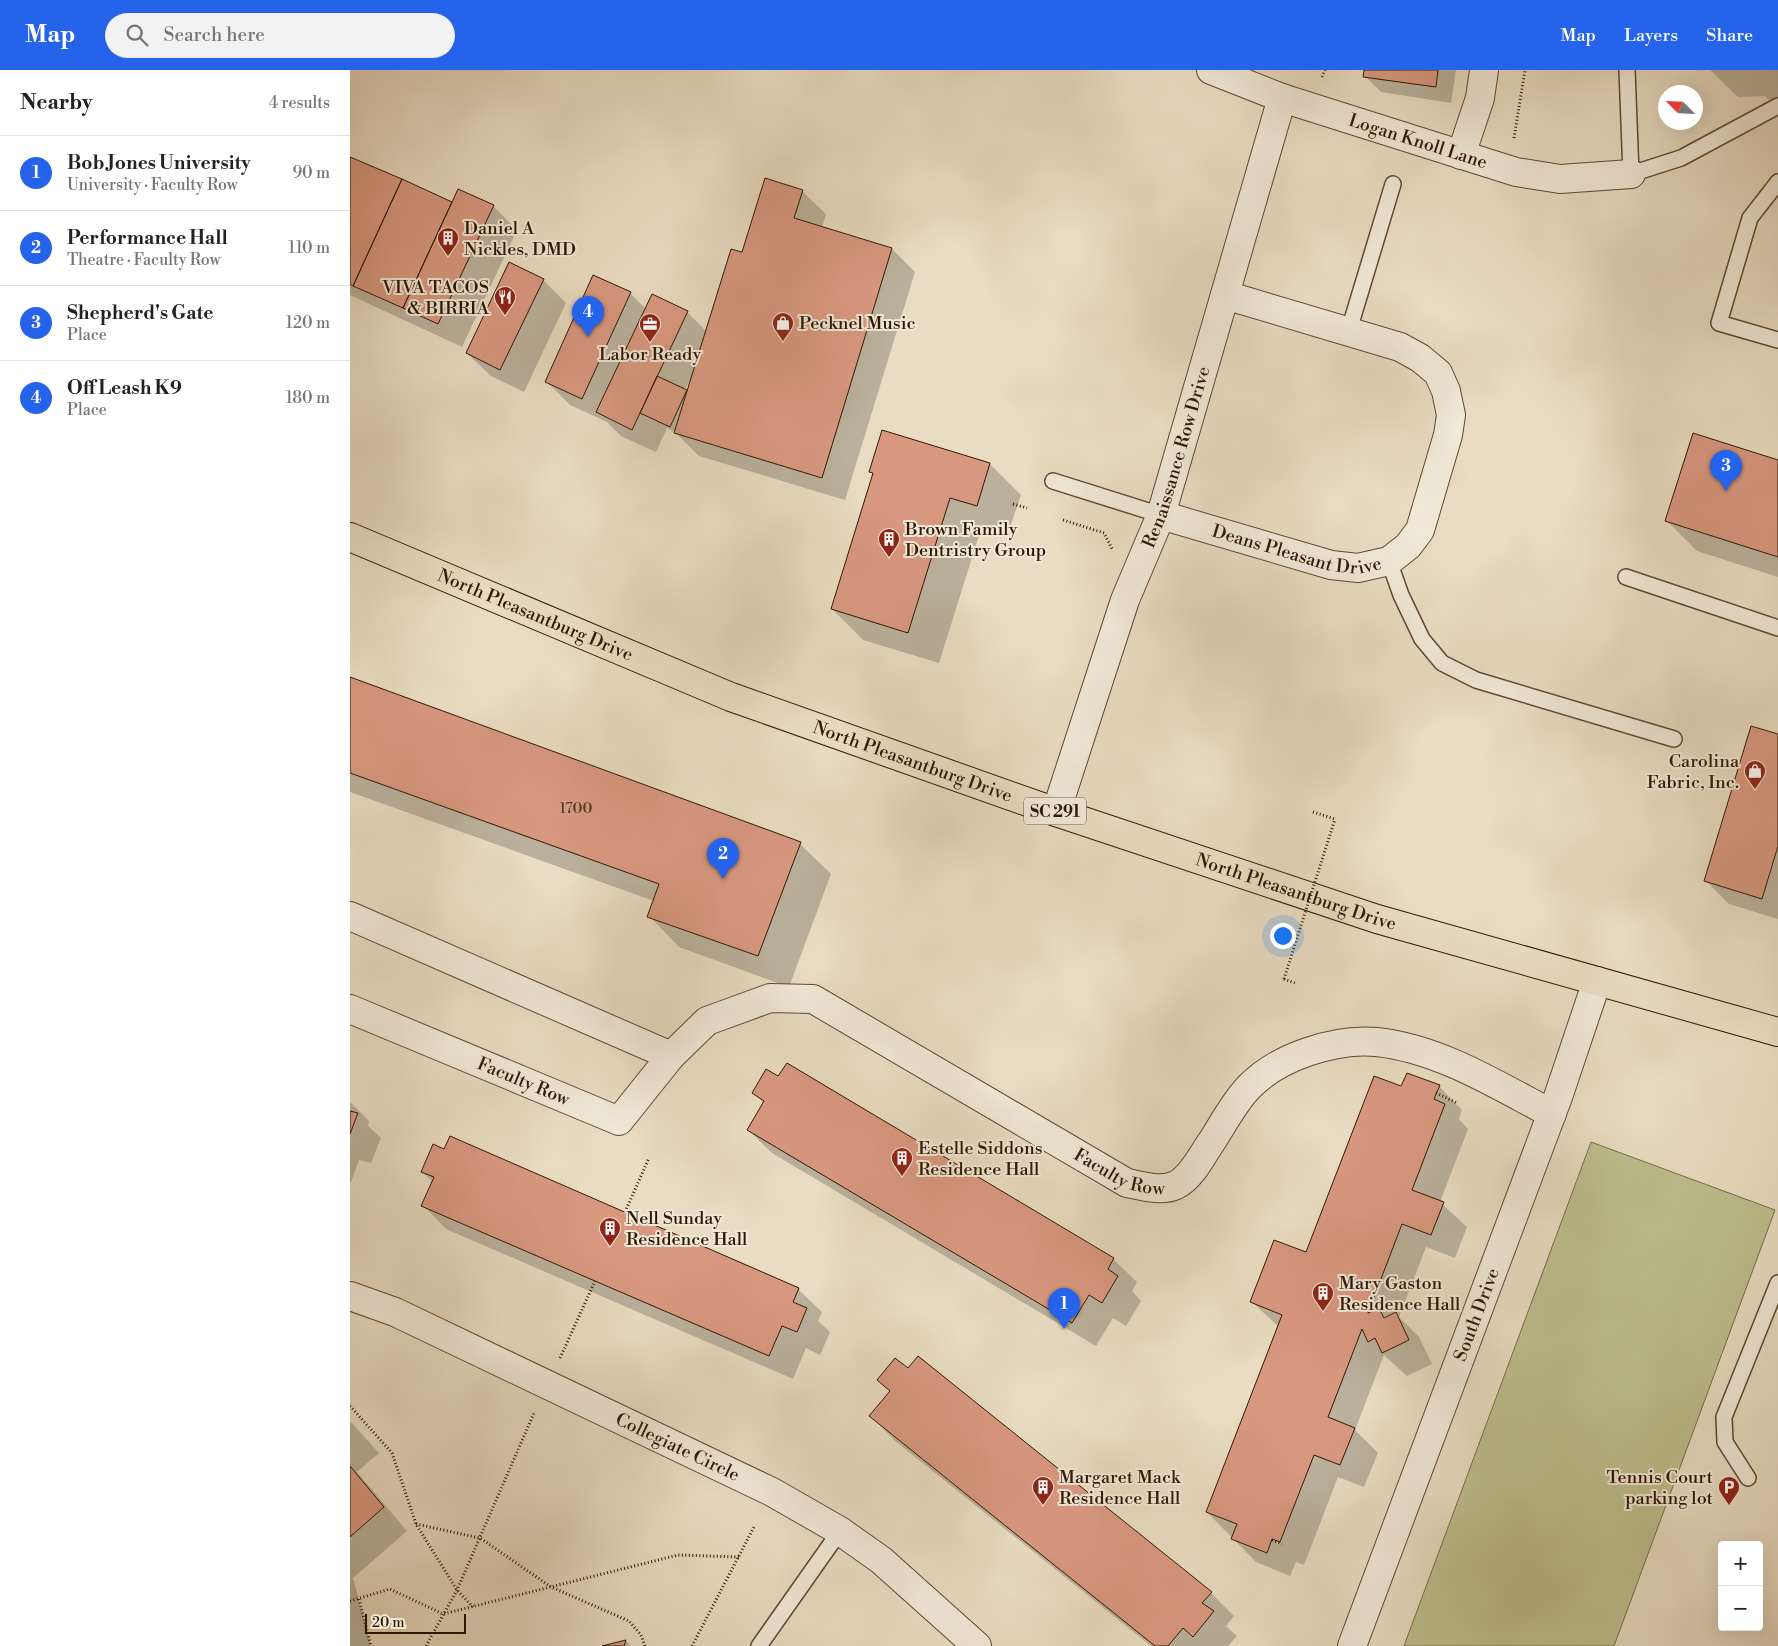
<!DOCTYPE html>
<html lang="en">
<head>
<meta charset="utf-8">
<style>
	:root { --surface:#fff; --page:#f2f2f2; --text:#222; --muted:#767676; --line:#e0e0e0; --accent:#2563eb }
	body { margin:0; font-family:"Libre Bodoni",serif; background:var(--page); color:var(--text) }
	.controls { position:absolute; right:15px; bottom:15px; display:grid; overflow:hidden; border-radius:5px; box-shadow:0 5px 20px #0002 }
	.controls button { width:45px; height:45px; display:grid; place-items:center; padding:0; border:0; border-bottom:1px solid var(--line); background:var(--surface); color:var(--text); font:25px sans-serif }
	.compass { position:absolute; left:1308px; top:15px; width:45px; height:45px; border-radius:50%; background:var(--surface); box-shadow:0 5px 20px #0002; rotate:294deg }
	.scale { position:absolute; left:15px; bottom:12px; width:101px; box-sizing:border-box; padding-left:5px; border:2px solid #301800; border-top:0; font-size:14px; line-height:18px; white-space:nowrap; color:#301800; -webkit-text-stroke:4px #f1e8d7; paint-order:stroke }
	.you { position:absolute; left:932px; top:865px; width:18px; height:18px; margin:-12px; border:4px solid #fff; border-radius:50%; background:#1a73e8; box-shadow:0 0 0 8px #1a73e833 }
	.badge { display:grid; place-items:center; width:32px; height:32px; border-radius:50%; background:var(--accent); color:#fff; font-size:16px; font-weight:700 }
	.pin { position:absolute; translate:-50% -41px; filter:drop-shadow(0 1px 2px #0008) }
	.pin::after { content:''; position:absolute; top:26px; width:18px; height:15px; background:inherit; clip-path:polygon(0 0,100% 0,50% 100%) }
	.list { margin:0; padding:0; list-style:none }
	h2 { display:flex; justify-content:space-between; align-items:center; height:65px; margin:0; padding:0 20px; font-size:21px }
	h2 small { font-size:16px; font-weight:400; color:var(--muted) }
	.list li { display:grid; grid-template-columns:32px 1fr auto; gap:15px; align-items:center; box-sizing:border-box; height:75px; padding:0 20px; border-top:1px solid var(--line) }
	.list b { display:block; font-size:19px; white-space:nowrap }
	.list p { margin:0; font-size:16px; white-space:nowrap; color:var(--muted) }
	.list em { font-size:16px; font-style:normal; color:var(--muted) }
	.icon { flex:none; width:28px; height:28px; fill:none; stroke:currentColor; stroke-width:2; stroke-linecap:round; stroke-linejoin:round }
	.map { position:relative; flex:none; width:1428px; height:1576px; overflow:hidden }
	header { display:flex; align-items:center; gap:30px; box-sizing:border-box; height:70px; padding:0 25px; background:var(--accent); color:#fff }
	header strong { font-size:24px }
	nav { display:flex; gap:28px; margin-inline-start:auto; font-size:18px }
	.search { width:350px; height:45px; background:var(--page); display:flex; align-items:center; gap:12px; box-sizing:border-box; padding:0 18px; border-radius:28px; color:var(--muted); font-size:19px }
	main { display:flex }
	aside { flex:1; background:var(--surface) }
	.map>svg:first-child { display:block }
	.green { fill:#bebe8e; stroke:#776b47 }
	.shadow { fill:#0003; fill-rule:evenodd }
	.building { fill:#d89880; stroke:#301800 }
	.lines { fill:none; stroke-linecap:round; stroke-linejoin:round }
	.lane-casing { stroke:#5e4930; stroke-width:18 }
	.street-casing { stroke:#5e4930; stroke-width:30 }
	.primary-casing { stroke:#301800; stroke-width:30 }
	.path { stroke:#301800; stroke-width:3; stroke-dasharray:1 2.5; stroke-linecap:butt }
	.lane { stroke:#f1e8d7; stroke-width:15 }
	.street { stroke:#f1e8d7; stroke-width:28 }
	.primary { stroke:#e9dcc2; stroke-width:28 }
	.path-bridge { stroke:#301800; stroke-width:3; stroke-dasharray:1 2.5; stroke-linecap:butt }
	.labels { text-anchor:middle; stroke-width:4; stroke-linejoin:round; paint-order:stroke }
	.number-label { font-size:15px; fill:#5a3820 }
	.shield { fill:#f1e8d7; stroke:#6a5640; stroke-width:1 }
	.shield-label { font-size:16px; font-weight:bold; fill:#301800 }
	.street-label { font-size:18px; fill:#301800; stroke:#f1e8d7 }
	.poi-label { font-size:18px; fill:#301800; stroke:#f1e8d7; text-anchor:start }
</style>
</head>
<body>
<header>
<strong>Map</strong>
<div class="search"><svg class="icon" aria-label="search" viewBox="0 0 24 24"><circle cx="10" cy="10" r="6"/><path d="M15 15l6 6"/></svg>Search here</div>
<nav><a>Map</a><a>Layers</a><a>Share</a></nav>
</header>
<main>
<aside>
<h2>Nearby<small>4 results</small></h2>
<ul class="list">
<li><span class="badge">1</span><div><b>Bob Jones University</b><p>University · Faculty Row</p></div><em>90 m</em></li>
<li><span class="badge">2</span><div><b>Performance Hall</b><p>Theatre · Faculty Row</p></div><em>110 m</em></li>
<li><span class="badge">3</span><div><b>Shepherd's Gate</b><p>Place</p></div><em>120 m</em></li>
<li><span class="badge">4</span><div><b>Off Leash K9</b><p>Place</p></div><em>180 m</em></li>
</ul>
</aside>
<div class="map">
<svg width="1428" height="1576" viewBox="0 0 1428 1576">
	<rect width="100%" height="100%" fill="#e9dcc2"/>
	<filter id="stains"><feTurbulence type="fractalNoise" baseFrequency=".004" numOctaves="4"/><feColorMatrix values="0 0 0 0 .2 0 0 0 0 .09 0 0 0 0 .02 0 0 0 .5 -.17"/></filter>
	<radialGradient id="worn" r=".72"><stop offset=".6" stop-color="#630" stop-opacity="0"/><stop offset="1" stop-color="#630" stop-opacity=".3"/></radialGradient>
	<path class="green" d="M 1241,1072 L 1425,1140 L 1264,1576 L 1054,1576 Z"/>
	<path class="shadow" d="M 1016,0 L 1106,0 L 1101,33 L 1031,22 L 1015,6 Z
		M 1360,0 L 1428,0 L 1428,39 L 1415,26 L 1388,27 Z
		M 0,87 L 102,134 L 143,136 L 167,160 L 112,277 L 0,225 Z
		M 452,121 L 476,144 L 472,158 L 542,179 L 565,202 L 495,430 L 349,386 L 326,363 L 317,358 L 306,382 L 271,366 L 257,352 L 220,335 L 196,311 L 280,223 L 296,239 L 337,242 L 357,262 L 393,184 ZM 341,308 L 342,308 L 338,323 L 335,320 Z
		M 193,210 L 216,233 L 174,322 L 141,306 L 117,283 Z
		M 1428,392 L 1428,507 L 1347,481 L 1316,450 Z
		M 640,394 L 671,425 L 657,466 L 631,459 L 589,593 L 513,570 L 482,539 L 524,404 L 521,401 Z
		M 0,608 L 450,774 L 481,804 L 439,917 L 329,877 L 299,846 L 304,831 L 0,722 Z
		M 1428,665 L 1428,849 L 1379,834 L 1355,810 Z
		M 1089,1016 L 1112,1040 L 1109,1049 L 1118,1059 L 1090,1132 L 1117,1157 L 1105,1188 L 1076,1177 L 1049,1247 L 1069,1267 L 1082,1294 L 1057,1306 L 1034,1285 L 1005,1360 L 1028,1383 L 1014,1417 L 988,1407 L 954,1495 L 946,1492 L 940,1506 L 906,1492 L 857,1442 L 929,1257 L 902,1232 L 957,1184 L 1052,1018 Z
		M 403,1023 L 763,1189 L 787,1212 L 782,1221 L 791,1231 L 776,1256 L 763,1248 L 746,1276 L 422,1083 L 398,1060 L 414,1033 Z
		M 0,1032 L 19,1051 L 18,1056 L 31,1068 L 21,1093 L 9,1090 L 0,1115 Z
		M 72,1102 L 448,1219 L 472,1242 L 468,1251 L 480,1262 L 470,1285 L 456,1278 L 443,1309 L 96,1159 L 73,1135 L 83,1112 Z
		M 529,1310 L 861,1523 L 884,1546 L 876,1556 L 887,1566 L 878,1576 L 801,1576 L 544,1370 L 521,1346 L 540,1322 Z
		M 0,1351 L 29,1383 L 7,1402 L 57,1461 L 3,1508 L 21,1576 L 0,1576 Z
		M 276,1571 L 281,1576 L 257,1576 Z"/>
	<path class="building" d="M 1014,0 L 1088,0 L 1086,17 L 1013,7 Z
		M 0,87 L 52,109 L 3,216 L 0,214 Z
		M 415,108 L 453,120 L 444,148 L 542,178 L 472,408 L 324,363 L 381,179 L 392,182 Z
		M 52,109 L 102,132 L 53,238 L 3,216 Z
		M 108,119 L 144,135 L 88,254 L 53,238 Z
		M 159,192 L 194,209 L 150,300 L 116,283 Z
		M 243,205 L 281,222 L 232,329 L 195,312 Z
		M 302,224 L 338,241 L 282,360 L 246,342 Z
		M 307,306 L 337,320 L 320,357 L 290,343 Z
		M 532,360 L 640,393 L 627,436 L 600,428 L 558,563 L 481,539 L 523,403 L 519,402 Z
		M 1343,363 L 1428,390 L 1428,487 L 1315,451 Z
		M 0,607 L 451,772 L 408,886 L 297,847 L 309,814 L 0,703 Z
		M 1401,656 L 1428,664 L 1428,776 L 1412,829 L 1354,811 Z
		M 437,993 L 764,1188 L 758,1199 L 768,1206 L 752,1233 L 739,1225 L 722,1253 L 397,1060 L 414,1031 L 402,1023 L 416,999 L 428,1006 Z
		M 1057,1003 L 1090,1015 L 1084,1029 L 1095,1034 L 1062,1120 L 1094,1132 L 1081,1165 L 1052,1154 L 1018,1243 L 1029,1238 L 1034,1248 L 1046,1242 L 1059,1270 L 1032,1283 L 1025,1268 L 1018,1272 L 1012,1259 L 978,1347 L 1005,1358 L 990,1395 L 964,1385 L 930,1472 L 922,1469 L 917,1483 L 881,1469 L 887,1454 L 856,1442 L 932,1245 L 900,1232 L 924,1170 L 956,1182 L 1024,1006 L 1051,1016 Z
		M 0,1041 L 8,1043 L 0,1064 Z
		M 100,1066 L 449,1218 L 443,1232 L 457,1238 L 447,1262 L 432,1256 L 419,1286 L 71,1136 L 84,1107 L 71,1102 L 83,1074 L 94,1079 Z
		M 568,1286 L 862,1522 L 852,1533 L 864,1541 L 843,1567 L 833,1558 L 818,1576 L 805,1576 L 519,1346 L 540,1321 L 527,1310 L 545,1288 L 558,1298 Z
		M 0,1396 L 34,1437 L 0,1467 Z
		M 276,1570 L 274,1576 L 252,1576 Z"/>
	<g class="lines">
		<g class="lane-casing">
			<path id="lane" d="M 1277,0 L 1281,104 L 1331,88 L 1428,36
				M 1428,112 L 1400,148 L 1369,253 L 1428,270
				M 999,260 L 1043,114
				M 703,411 L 811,445
				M 1039,491 L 1051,525 L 1072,569 L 1092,593 L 1126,610 L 1324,669
				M 1276,507 L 1428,558
				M 1398,1408 L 1375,1372 L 1374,1347 L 1428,1213
				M 409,1576 L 490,1461"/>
		</g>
		<g class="street-casing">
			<g id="street">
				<path id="s1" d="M 861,0 L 932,28 L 1166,102 L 1210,109 L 1281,104"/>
				<path d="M 1111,85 L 1130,28 L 1134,0"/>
				<path id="s2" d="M 811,445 L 981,495 L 1008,498 L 1039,491 L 1058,476 L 1070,460 L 1098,365 L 1101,345 L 1096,321 L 1088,303 L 1070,288 L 1050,277 L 875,225"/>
				<path id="s3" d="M 706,742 L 775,530 L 811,445 L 932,28"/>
				<path d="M 0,846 L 321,986"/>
				<path id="s4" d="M 0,939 L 269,1051 L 321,986 L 357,951 L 420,928 L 463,929 L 777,1113 C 792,1116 812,1122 826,1115 C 841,1108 851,1087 860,1074 C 872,1056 883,1034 898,1018 C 927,987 985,968 1027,972 C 1090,979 1147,1015 1202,1044"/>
				<path id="s5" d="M 0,1226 L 45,1242 L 422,1422 L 490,1461 L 531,1490 L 627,1576"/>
				<path id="s6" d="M 1002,1576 L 1208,1027 L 1247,911"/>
			</g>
		</g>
		<g class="primary-casing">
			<g id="primary">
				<path id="s7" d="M 0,467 L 381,627 L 706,742 L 1027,849 L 1428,962"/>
			</g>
		</g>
		<path class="path" d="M 972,7 L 975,0
			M 1164,68 L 1175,0
			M 663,434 L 677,438
			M 713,450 L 754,463 L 762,479
			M 963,742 L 985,749
			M 934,909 L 945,913
			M 1086,1023 L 1107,1033
			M 275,1142 L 299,1088
			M 210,1288 L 245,1211
			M 0,1336 L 42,1383 L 66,1454 L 107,1520 L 123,1537
			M 66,1454 L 130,1468 L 201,1517 L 279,1551 L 291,1565 L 295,1576
			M 922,1470 L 932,1474
			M 9,1529 L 21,1576
			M 0,1531 L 40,1519 L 93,1544 L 328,1485 L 389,1487
			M 76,1576 L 107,1520 L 184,1343
			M 342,1576 L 405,1455"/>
		<use href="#lane" class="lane"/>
		<use href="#street" class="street"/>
		<use href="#primary" class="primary"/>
		<path class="path-bridge" d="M 934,909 L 985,749"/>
	</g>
	<defs>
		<g id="building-pin" transform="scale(1.125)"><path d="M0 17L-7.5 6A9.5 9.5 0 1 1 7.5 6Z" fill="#8f2418" stroke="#f1e8d7"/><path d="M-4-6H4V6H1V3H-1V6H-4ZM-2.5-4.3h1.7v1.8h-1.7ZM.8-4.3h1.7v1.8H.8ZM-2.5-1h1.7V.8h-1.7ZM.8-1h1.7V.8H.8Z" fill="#fff"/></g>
		<g id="restaurant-pin" transform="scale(1.125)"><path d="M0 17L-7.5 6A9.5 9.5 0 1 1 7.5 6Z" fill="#8f2418" stroke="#f1e8d7"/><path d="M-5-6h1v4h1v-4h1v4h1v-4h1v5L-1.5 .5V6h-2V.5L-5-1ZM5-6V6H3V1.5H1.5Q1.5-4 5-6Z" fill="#fff"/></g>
		<g id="shop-pin" transform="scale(1.125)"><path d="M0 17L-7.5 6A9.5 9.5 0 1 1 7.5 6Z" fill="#8f2418" stroke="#f1e8d7"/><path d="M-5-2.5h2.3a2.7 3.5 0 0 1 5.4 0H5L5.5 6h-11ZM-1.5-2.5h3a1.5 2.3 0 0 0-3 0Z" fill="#fff"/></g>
		<g id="office-pin" transform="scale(1.125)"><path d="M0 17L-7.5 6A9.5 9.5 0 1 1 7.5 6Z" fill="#8f2418" stroke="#f1e8d7"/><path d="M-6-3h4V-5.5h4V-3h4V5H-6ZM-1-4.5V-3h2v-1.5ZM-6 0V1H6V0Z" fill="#fff"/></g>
		<g id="parking-pin" transform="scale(1.125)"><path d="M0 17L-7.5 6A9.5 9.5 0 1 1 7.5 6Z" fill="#8f2418" stroke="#f1e8d7"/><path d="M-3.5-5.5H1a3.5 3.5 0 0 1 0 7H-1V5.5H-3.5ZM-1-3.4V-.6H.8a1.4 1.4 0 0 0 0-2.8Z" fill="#fff"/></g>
	</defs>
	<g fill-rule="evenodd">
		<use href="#building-pin" x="98" y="168"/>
		<use href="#restaurant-pin" x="155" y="227"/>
		<use href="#shop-pin" x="433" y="253"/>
		<use href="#office-pin" x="300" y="254"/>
		<use href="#building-pin" x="539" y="469"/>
		<use href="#shop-pin" x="1405" y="701"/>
		<use href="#building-pin" x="552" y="1088"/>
		<use href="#building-pin" x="260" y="1158"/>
		<use href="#building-pin" x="973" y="1223"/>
		<use href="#building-pin" x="693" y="1417"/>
		<use href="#parking-pin" x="1379" y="1417"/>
	</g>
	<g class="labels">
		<g class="number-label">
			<text x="226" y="743">1700</text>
		</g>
		<rect class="shield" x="674" y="727.5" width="62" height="27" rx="4"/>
		<g class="shield-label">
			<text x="705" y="747">SC 291</text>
		</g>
		<g class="street-label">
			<text dy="6" stroke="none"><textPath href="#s1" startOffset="219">Logan Knoll Lane</textPath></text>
			<text dy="6" stroke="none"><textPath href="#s3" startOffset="375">Renaissance Row Drive</textPath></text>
			<text dy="6" stroke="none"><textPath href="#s2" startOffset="141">Deans Pleasant Drive</textPath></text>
			<text dy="6" stroke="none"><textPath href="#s7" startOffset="201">North Pleasantburg Drive</textPath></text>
			<text dy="6" stroke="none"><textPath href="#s7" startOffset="606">North Pleasantburg Drive</textPath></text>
			<text dy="6" stroke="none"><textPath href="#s7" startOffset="1011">North Pleasantburg Drive</textPath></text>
			<text dy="6" stroke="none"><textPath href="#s4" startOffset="188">Faculty Row</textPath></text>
			<text dy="6" stroke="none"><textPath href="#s4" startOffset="888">Faculty Row</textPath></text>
			<text dy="6" stroke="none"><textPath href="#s6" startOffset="354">South Drive</textPath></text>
			<text dy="6" stroke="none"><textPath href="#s5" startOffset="361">Collegiate Circle</textPath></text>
		</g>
		<g class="poi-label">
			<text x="114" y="164">Daniel A<tspan x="114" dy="21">Nickles, DMD</tspan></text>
			<text x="139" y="223" text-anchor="end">VIVA TACOS<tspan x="139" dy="21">&amp; BIRRIA</tspan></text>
			<text x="449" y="259">Pecknel Music</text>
			<text x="300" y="290" text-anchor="middle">Labor Ready</text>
			<text x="555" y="465">Brown Family<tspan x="555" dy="21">Dentristry Group</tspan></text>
			<text x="1389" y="697" text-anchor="end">Carolina<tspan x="1389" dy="21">Fabric, Inc.</tspan></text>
			<text x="568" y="1084">Estelle Siddons<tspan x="568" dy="21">Residence Hall</tspan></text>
			<text x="276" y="1154">Nell Sunday<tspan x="276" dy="21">Residence Hall</tspan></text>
			<text x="989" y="1219">Mary Gaston<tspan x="989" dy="21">Residence Hall</tspan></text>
			<text x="709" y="1413">Margaret Mack<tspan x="709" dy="21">Residence Hall</tspan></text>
			<text x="1363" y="1413" text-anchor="end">Tennis Court<tspan x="1363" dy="21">parking lot</tspan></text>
		</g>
	</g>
	<rect width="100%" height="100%" filter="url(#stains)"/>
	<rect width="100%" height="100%" fill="url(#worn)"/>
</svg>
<div class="controls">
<button>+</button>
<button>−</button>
</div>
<svg class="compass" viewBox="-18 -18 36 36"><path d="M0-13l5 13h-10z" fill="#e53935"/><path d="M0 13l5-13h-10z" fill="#767676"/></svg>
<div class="scale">20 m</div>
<div class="you"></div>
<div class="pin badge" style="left:714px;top:1259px">1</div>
<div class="pin badge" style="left:373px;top:809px">2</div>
<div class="pin badge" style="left:1376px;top:421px">3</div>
<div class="pin badge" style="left:238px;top:267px">4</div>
</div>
</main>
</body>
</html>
